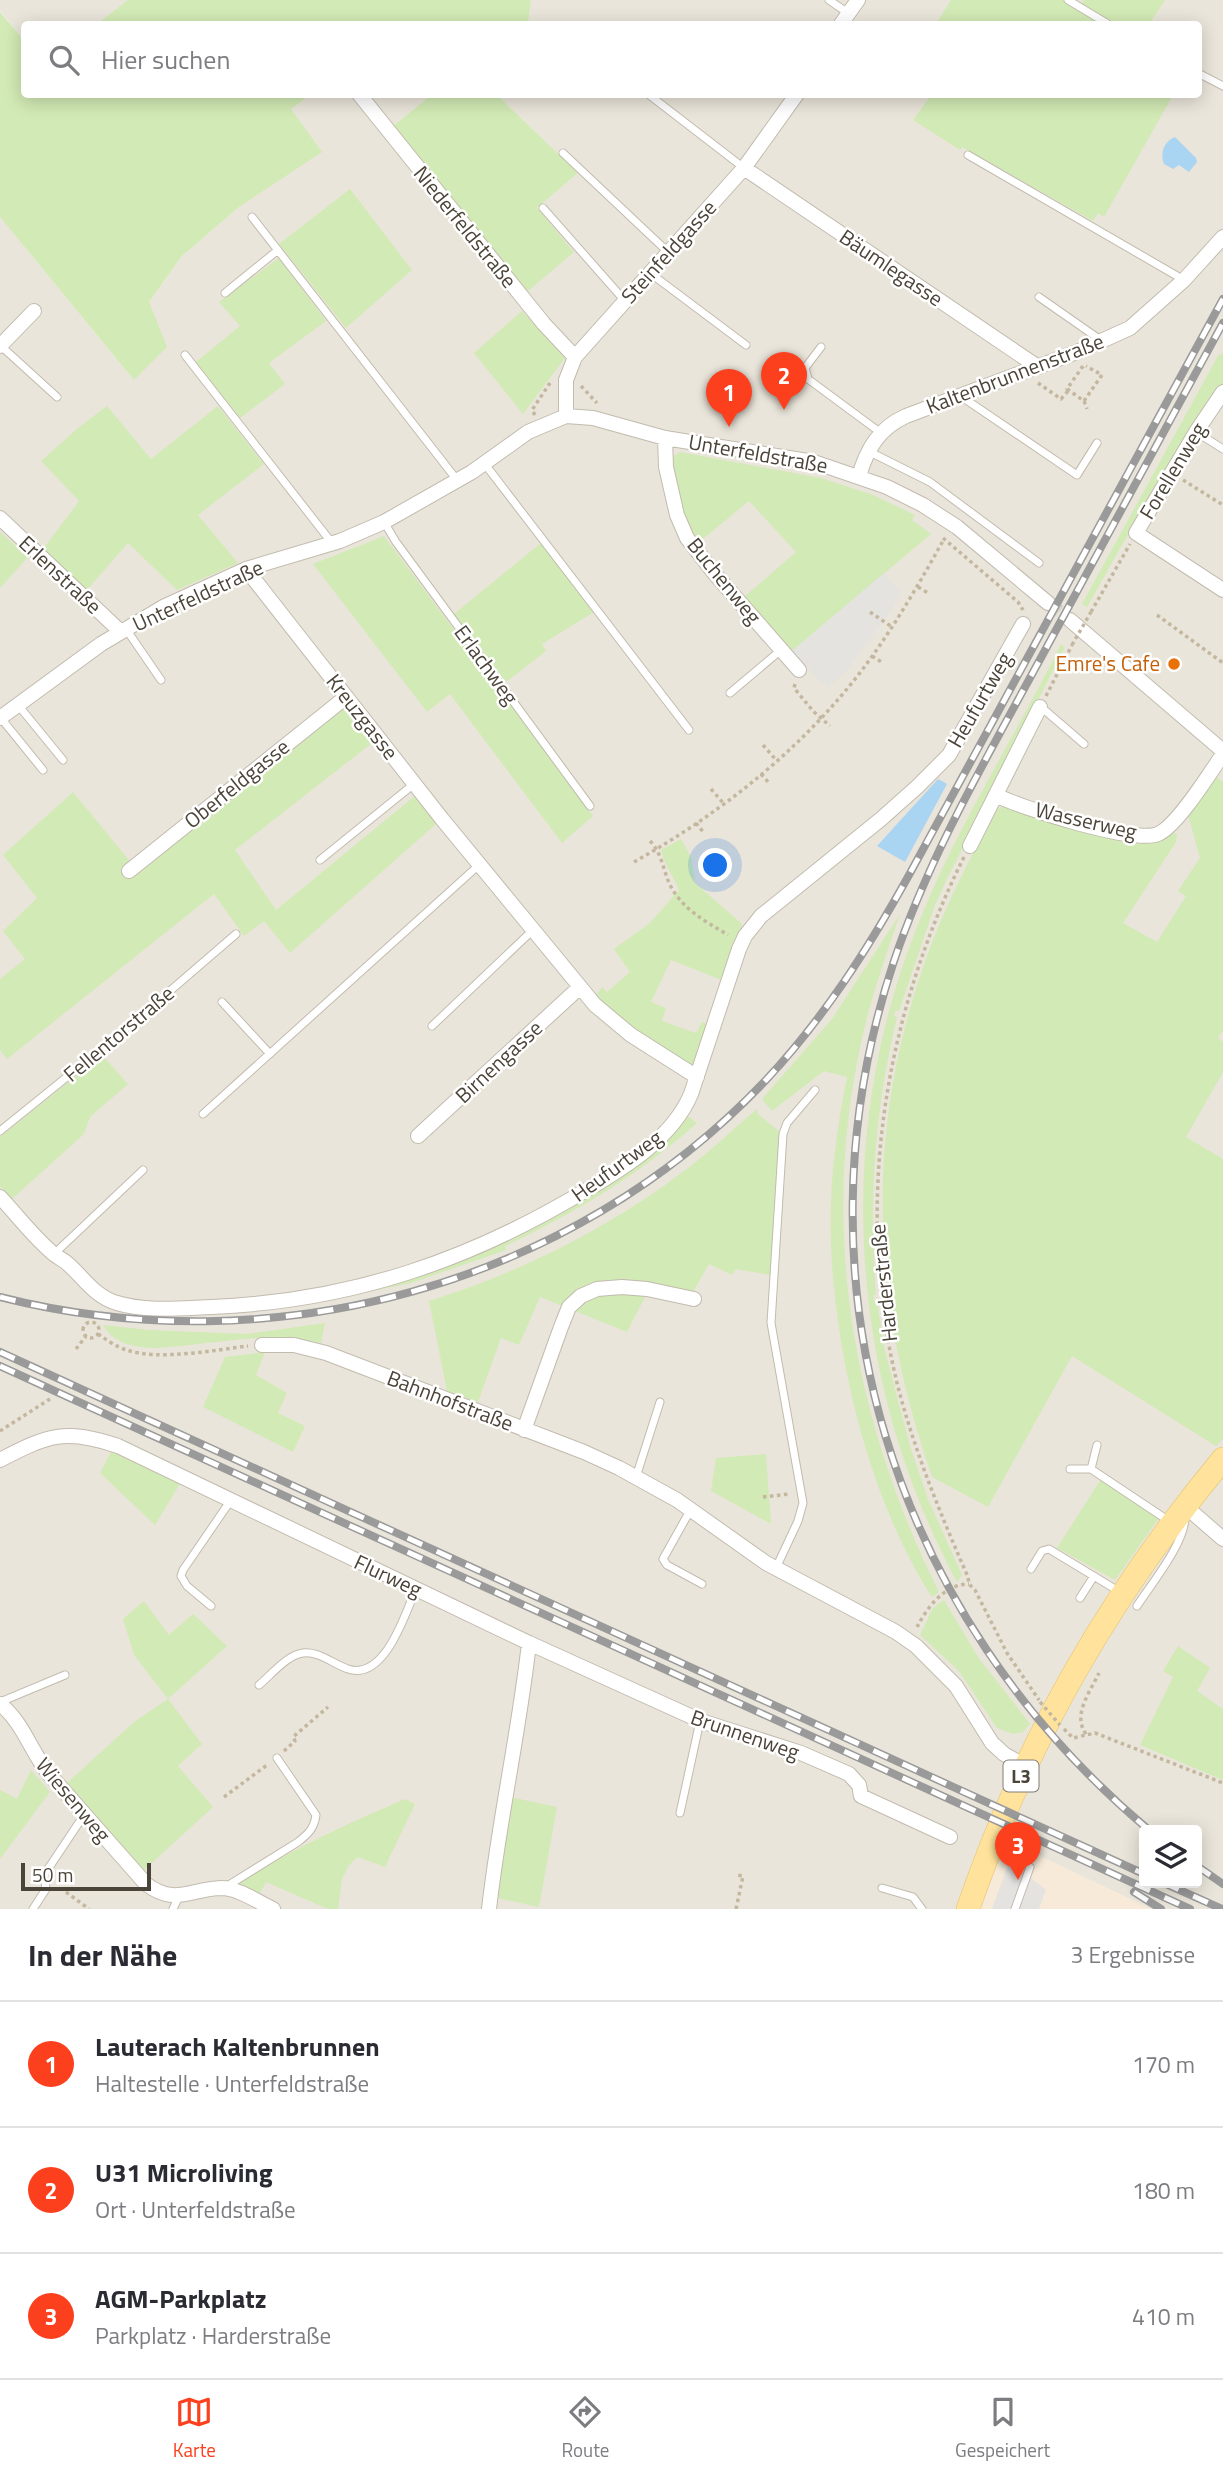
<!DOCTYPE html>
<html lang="de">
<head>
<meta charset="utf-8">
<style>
	:root { --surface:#fff; --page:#f2f2f3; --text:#2b2b33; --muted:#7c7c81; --line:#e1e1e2; --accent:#fc3f1d }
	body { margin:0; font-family:"Titillium Web",sans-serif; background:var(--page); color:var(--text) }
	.controls { position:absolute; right:21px; bottom:21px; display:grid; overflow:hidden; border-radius:7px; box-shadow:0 4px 18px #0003 }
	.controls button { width:63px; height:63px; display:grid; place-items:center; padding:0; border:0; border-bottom:2px solid var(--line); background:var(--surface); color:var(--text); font:35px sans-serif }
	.scale { position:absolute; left:21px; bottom:18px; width:130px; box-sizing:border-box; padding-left:7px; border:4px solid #4b4439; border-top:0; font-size:19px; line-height:24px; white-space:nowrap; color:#4b4439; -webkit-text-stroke:5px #fff; paint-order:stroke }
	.you { position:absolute; left:716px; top:866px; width:24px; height:24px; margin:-18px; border:5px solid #fff; border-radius:50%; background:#1a73e8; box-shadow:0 0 0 10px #1a73e833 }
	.badge { display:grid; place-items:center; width:46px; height:46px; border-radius:50%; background:var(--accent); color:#fff; font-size:23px; font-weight:700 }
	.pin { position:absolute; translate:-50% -58px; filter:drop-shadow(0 2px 4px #0008) }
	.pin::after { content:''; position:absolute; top:37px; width:24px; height:21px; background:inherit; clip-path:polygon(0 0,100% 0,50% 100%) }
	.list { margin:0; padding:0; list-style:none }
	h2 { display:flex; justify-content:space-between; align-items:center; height:91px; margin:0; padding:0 28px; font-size:30px }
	h2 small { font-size:23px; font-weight:400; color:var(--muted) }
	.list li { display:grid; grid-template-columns:46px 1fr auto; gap:21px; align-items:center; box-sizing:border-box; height:126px; padding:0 28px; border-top:2px solid var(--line) }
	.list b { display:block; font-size:26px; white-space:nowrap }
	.list p { margin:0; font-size:23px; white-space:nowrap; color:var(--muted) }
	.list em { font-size:23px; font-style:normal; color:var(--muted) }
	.icon { flex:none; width:38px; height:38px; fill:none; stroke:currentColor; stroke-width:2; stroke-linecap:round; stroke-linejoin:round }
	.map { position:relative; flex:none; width:1223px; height:1909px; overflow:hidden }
	.search { position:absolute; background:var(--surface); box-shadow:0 4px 18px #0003; left:21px; right:21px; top:21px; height:77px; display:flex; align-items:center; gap:18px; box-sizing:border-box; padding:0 24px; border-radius:7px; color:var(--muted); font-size:26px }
	.sheet { height:469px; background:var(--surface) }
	nav { display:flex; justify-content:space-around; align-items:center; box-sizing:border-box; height:98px; border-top:2px solid var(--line); background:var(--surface); font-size:19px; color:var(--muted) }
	nav a { display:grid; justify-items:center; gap:4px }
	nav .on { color:var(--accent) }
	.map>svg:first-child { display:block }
	.residential { fill:#eae5da; fill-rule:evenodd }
	.commercial { fill:#f7ead8 }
	.green { fill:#d2eab5 }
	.parking { fill:#e5e3e0 }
	.water { fill:#a9d4f2 }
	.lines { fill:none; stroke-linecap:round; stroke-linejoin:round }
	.street-tunnel { stroke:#d4d0c8; stroke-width:14; stroke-dasharray:14 7; stroke-linecap:butt }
	.lane-casing { stroke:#c2bbae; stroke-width:9 }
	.street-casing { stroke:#c2bbae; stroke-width:16 }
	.primary-casing { stroke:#e6c16a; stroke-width:24 }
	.path { stroke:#c4b79f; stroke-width:3.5; stroke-dasharray:3.5 3.5; stroke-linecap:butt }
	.lane { stroke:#fff; stroke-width:7 }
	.street { stroke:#fff; stroke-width:14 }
	.primary { stroke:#ffe39c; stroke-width:23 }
	.rail-casing { stroke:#9a9a9a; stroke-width:8 }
	.rail { stroke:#fff; stroke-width:5; stroke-dasharray:16; stroke-linecap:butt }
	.path-bridge { stroke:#c4b79f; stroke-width:3.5; stroke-dasharray:3.5 3.5; stroke-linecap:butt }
	.food-dot { fill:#e8710a; stroke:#fff; stroke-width:2.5 }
	.labels { text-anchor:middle; stroke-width:5; stroke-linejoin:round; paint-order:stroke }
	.shield { fill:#fff; stroke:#817c74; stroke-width:2 }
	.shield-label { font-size:19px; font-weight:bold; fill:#4b4439 }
	.street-label { font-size:21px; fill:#4b4439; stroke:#fff }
	.food-label { font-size:21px; fill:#c56008; stroke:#fff; text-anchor:end }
</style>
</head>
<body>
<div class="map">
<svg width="1223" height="1909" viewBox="0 0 1223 1909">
	<rect width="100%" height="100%" fill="#f6f3ec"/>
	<path class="residential" d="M 0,0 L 134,0 L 152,24 L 24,24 L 24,40 L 0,11 Z
		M 531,0 L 1223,0 L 1223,1909 L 1151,1909 L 1004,1839 L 978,1909 L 0,1909 L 0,217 L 134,380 L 149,302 L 181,257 L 239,207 L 290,109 L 310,95 L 431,95 L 392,127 L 537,208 L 578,173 L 497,95 L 1198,94 L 1198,24 L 528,24 ZM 1144,1830 L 1197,1830 L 1197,1883 L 1144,1883 Z"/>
	<path class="commercial" d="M 1004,1839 L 1151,1909 L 978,1909 Z"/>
	<path class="green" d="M 128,0 L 531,0 L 528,24 L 97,24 Z
		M 951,0 L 1075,0 L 1081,4 L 1084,0 L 1165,0 L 1149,24 L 936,24 Z
		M 0,12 L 24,40 L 24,94 L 310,95 L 291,109 L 322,152 L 239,207 L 181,257 L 149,302 L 167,347 L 134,380 L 0,217 Z
		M 431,95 L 497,95 L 578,173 L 537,208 L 574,252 L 527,292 L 392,127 Z
		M 931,95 L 931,94 L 1173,95 L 1104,217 L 1098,213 L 1093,221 L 962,147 L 960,150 L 913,120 Z
		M 350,189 L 412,270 L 346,328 L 279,244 Z
		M 279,258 L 326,321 L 269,363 L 285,384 L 240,418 L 196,362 L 240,326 L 219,302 Z
		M 522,311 L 565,358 L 523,414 L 474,353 Z
		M 1223,352 L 1223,383 L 1139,515 L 1087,607 L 1082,604 L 1219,354 L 1221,355 Z
		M 107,406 L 151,459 L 218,406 L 264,464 L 198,515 L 238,563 L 177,590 L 128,543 L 85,592 L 40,553 L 79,501 L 41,461 L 78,428 Z
		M 680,452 L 821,478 L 873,495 L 915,515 L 912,520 L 931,534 L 791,652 L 744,597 L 796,552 L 749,501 L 698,543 C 684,521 667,482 674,456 Z
		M 0,532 L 28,557 L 0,588 Z
		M 384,536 L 593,816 L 562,843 L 450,694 L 427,712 L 313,564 Z
		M 541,543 L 594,612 L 542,644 L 546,651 L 506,682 L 454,614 Z
		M 1061,644 L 1065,647 L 947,879 L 935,905 L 899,1011 L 895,1011 L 894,1016 L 897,1017 C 874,1115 869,1195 876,1295 L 873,1295 L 874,1301 L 877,1301 L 885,1351 L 910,1446 L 928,1499 L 962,1575 L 957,1582 C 848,1380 832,1135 919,922 C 957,826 1015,737 1061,644 Z
		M 345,705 L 372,743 L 235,850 L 276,910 L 416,795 L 436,824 L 290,953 L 264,921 L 244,936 L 214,894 L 7,1059 L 0,1050 L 0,979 L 25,959 L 3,931 L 37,898 L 3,855 L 73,792 L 137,870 Z
		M 1214,774 L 1223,782 L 1223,1030 L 1218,1038 L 1223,1042 L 1223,1072 L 1186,1137 L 1223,1159 L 1223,1439 L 1216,1446 L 1072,1356 L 988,1507 L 932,1477 C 866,1287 863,1105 942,918 C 957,883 976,848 993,814 L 1003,805 L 1160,837 L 1175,833 L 1177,834 L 1176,842 L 1123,923 L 1157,942 L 1186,896 L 1178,891 L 1200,858 L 1188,815 Z
		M 681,839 L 691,857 L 695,883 L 742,924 L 724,981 L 671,960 L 651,1002 L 666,1008 L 662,1021 L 696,1033 L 702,1022 L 710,1025 L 695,1069 C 670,1053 606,1021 597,994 L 602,987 L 607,992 L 630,972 L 614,949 L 650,923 L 679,890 C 673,875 665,866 661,850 Z
		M 900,914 C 889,946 878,977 869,1010 C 816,1210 848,1409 939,1592 L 932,1597 C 864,1493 826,1323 831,1199 C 833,1158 839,1117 847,1077 L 824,1071 L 772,1111 L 762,1099 L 832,1019 Z
		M 102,1055 L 128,1084 L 90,1117 L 84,1134 L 12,1199 L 0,1186 L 0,1137 Z
		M 757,1109 L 758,1114 L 780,1132 L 770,1275 L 736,1269 L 732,1275 L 709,1264 L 693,1292 L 676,1290 L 652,1283 L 627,1332 L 540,1297 L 519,1345 L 501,1338 L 478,1402 L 447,1391 L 429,1301 C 522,1272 611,1227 688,1168 C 712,1150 734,1128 757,1109 Z
		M 686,1115 L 697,1123 C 639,1175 575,1213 505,1246 L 506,1250 L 411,1283 L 308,1304 L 382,1287 L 451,1264 L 531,1227 Z
		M 325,1323 L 321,1343 C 267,1330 212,1345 157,1348 C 137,1348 113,1344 103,1325 L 149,1330 L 247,1334 Z
		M 265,1352 L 256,1375 L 287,1393 L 278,1413 L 305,1426 L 293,1452 L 203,1407 L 225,1357 Z
		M 113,1448 L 181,1482 L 155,1525 L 100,1473 Z
		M 766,1454 L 771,1524 L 711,1491 L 716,1458 Z
		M 1103,1476 L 1159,1518 L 1115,1580 L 1057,1548 Z
		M 944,1600 L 978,1657 L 1030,1724 L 1023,1732 L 1013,1734 L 997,1728 L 959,1671 L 920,1635 L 933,1608 Z
		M 144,1601 L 169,1635 L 193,1614 L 227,1646 L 168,1699 L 202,1744 L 178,1766 L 213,1807 L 142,1872 L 67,1783 L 134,1722 L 168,1699 L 134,1655 L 123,1619 Z
		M 1178,1646 L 1210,1668 L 1197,1691 L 1223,1709 L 1223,1780 L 1140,1745 L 1173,1677 L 1163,1671 Z
		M 31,1770 L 50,1792 L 0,1859 L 0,1790 L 17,1799 Z
		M 510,1797 L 557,1807 L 539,1907 L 497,1898 Z
		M 405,1799 L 415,1804 L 385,1867 L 358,1857 L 349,1865 L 342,1879 L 338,1909 L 328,1909 L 266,1882 L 260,1893 L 239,1883 C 292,1849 347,1824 405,1799 Z"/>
	<path class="parking" d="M 884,573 L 901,592 L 892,609 L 850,667 L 828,688 L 791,652 Z
		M 1008,1865 L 1020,1869 L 1046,1890 L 1039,1909 L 992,1909 Z"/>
	<path class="water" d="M 1175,137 L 1196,158 L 1197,162 L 1189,172 L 1179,165 L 1173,169 L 1164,164 C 1160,154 1163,142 1175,137 Z
		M 938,779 L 947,784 L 905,862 L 877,846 Z"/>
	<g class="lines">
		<path class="street-tunnel" d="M 1048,603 L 1070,620"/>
		<g class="lane-casing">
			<path id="lane" d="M 829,0 L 848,13
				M 1068,0 L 1108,24
				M 1198,73 L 1223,86
				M 648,94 L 744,168
				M 563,153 L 669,253
				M 968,155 L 1184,280
				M 543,208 L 625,301
				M 252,217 L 457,480
				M 650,273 L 746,345
				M 225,293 L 278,250
				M 1039,297 L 1102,341
				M 1,346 L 57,397
				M 821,347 L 805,368 L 808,379 L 881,433
				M 185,355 L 332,543
				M 962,397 L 1077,475 L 1097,443
				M 1196,432 L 1223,449
				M 868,451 L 930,482 L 1039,563
				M 484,463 L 689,730
				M 384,522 L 396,542 L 590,806
				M 126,629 L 161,680
				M 730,693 L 781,650
				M 18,705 L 63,760
				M 1041,707 L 1084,744
				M 0,717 L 43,770
				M 320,860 L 414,784
				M 222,1002 L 270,1054
				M 432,1026 L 533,930
				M 203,1114 L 479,865
				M 0,1131 L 120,1034 L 236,934
				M 54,1254 L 143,1170
				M 1070,1469 L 1091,1469 L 1097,1445
				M 1091,1469 L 1169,1521
				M 636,1477 L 660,1402
				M 691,1509 L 663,1559 L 667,1565 L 702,1584
				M 776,1568 L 798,1521 L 803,1503 L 771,1323 L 783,1134 L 787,1123 L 815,1090
				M 1031,1569 L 1042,1551 L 1049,1549 L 1120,1592
				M 1080,1598 L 1094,1576
				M 211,1606 L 187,1586 L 181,1576 L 183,1570 L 231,1500
				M 1137,1606 C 1152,1583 1185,1543 1185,1517
				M 259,1685 C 271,1675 287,1655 303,1653 C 319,1651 333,1664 348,1669 C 385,1681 405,1614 416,1589
				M 0,1702 L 65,1675
				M 680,1813 L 700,1721
				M 224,1888 L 298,1842 C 308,1834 314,1829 316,1815 L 277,1758
				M 882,1888 L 913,1897 L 922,1909
				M 33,1909 L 46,1889 L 44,1875 L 84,1815
				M 173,1909 L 179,1896
				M 1015,1909 L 1030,1867"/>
		</g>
		<g class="street-casing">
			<path id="street" d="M 841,24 L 858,0
				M 359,94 L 544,324 L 575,357
				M 744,168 L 1038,367
				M 0,346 L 34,311
				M 1223,392 L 1196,432 L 1136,533 L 1223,590
				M 566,416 L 566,380 L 575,357 L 744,168 L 797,94
				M 665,438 L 666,467 L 677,515 L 687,538 L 715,574 L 799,670
				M 859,476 C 867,449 879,428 906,416 L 1077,352 L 1130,328 L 1184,280 L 1223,237
				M 0,518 L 121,632
				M 246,569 L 442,819 L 595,1005 L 631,1035 L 697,1077
				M 1070,620 L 1223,751
				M 0,718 L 101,644 L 165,606 L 246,569 L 340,541 L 384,522 L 472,472 L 528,432 L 566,416 L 593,418 L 665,438 L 814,462 L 887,487 L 923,505 L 957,527 L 1048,603
				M 996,795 C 1020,808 1135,844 1158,834 C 1177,826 1210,773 1223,754
				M 970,846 L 1040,707
				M 129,871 L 346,697
				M 418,1136 L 580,987
				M 0,1197 C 18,1216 35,1239 55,1255 C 59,1258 64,1260 68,1264 C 84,1278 95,1297 117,1303 C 146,1312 182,1308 212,1307 C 351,1301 469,1261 588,1189 C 627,1166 673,1137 691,1094 L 739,949 L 745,936 L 761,916 L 881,819 L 917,787 L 949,755 L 1023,624
				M 262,1345 L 294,1345 L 326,1353 L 584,1452 L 619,1468 L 677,1500 L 766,1563 L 896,1632 L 916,1646 L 956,1686 L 992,1743 L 1004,1754 L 1025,1766
				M 524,1430 L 561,1327 L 569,1307 L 581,1296 L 597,1289 L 622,1287 L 647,1289 L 694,1299
				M 0,1460 C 48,1435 65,1428 118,1446 L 529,1643 C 519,1733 499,1820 489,1909
				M 1185,1506 L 1223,1539
				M 529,1643 L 701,1721 L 801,1753 L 849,1774 L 859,1785 L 861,1796 L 950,1837
				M 0,1704 C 23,1722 31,1752 49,1774 L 146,1884 C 175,1906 190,1889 221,1888 C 238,1888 258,1902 273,1909"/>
		</g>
		<g class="primary-casing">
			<path id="primary" d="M 968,1909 C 1026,1741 1110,1595 1223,1459"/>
		</g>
		<path class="path" d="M 1083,366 L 1067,389 L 1084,401 L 1087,409
			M 1038,383 L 1061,399 L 1068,391
			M 581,386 L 597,403
			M 1084,401 L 1102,375 L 1086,366
			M 535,415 L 532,410 L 550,383
			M 1183,480 L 1223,505
			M 943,538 L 1018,602 L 1023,610
			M 918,587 L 928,593
			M 870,612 L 892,627
			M 1091,612 L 1130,544
			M 1157,615 L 1223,663
			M 872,656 L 883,663
			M 795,684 L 794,688 L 813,711 L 830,726
			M 1046,696 L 1072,645
			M 763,745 L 777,761
			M 761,774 L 770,784
			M 711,789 L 724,804
			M 696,823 L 704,833
			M 650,841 C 662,853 663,870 670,885 C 683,910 705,921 728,935
			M 964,857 C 883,1020 854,1205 897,1383 C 914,1450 940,1513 968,1577 L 969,1584 L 975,1590 L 1007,1653 L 1039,1700
			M 634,862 C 721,813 801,750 862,670 C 893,629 919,584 944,539
			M83 1330a8 8 0 1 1 16 0a8 8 0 1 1-16 0Z
			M 98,1334 C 107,1340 116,1347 127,1350 C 157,1361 216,1350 248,1346
			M 76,1349 L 86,1336
			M 0,1431 L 50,1399
			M 763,1497 L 789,1494
			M 917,1627 C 927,1608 944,1584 969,1584
			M 1064,1729 L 1073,1738 L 1095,1733 L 1223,1783
			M 1086,1734 C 1072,1715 1090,1692 1099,1673
			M 284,1751 L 295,1741 L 293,1737 L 328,1707
			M 224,1797 L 267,1765
			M 66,1892 L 89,1909
			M 736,1909 L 743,1876 L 736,1875"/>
		<use href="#lane" class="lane"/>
		<use href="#street" class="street"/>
		<use href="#primary" class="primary"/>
		<g class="rail-casing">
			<path id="rail" d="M 0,1297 C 273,1366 571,1286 766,1080 C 824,1018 868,949 909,875 L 1223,299
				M 0,1352 L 1144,1874
				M 0,1366 L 1190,1909
				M 1149,1830 C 893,1616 787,1282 894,961 C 929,857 985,761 1037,665 C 1099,551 1161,437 1223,323
				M 1197,1866 L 1223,1884
				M 1164,1883 L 1222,1909
				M 1134,1892 L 1161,1909"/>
		</g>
		<use href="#rail" class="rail"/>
		<path class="path-bridge" d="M 1072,645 L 1091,612
			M 1040,1702 L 1060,1725"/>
	</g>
	<circle class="food-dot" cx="1174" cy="664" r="7"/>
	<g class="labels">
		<rect class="shield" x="1003.5" y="1760.5" width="35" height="31" rx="5"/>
		<g class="shield-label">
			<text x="1021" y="1783">L3</text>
		</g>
		<g class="street-label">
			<text transform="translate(465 227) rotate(51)" y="7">Niederfeldstraße</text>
			<text transform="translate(669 252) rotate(-48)" y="7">Steinfeldgasse</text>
			<text transform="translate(891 268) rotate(34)" y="7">Bäumlegasse</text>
			<text transform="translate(1015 374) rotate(-21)" y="7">Kaltenbrunnenstraße</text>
			<text transform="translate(758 454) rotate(10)" y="7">Unterfeldstraße</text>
			<text transform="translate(1173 471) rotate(-59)" y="7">Forellenweg</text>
			<text transform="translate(60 575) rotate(43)" y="7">Erlenstraße</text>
			<text transform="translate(724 581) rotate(51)" y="7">Buchenweg</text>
			<text transform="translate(198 596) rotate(-25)" y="7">Unterfeldstraße</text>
			<text transform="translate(486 665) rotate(54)" y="7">Erlachweg</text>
			<text transform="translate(980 700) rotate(-60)" y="7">Heufurtweg</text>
			<text transform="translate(362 717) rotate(52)" y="7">Kreuzgasse</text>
			<text transform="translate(237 784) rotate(-39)" y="7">Oberfeldgasse</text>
			<text transform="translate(1086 821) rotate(13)" y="7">Wasserweg</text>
			<text transform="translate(119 1034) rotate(-40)" y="7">Fellentorstraße</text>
			<text transform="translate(499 1062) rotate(-43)" y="7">Birnengasse</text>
			<text transform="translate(617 1166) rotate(-36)" y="7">Heufurtweg</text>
			<text transform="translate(884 1283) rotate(-96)" y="7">Harderstraße</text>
			<text transform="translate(450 1401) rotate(21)" y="7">Bahnhofstraße</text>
			<text transform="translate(388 1576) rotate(25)" y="7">Flurweg</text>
			<text transform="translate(745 1735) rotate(19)" y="7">Brunnenweg</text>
			<text transform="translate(73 1800) rotate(50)" y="7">Wiesenweg</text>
		</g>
		<g class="food-label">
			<text x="1160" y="671">Emre's Cafe</text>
		</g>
	</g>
</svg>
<div class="controls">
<button><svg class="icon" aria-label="layers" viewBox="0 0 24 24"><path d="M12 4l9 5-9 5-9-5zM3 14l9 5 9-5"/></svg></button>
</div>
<div class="scale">50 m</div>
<div class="you"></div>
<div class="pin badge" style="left:729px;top:427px">1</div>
<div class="pin badge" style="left:784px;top:410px">2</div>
<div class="pin badge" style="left:1018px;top:1880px">3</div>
<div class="search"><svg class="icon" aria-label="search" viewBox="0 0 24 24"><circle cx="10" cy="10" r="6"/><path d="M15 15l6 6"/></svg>Hier suchen</div>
</div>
<section class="sheet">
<h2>In der Nähe<small>3 Ergebnisse</small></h2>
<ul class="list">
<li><span class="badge">1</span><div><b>Lauterach Kaltenbrunnen</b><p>Haltestelle · Unterfeldstraße</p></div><em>170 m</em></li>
<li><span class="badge">2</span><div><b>U31 Microliving</b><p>Ort · Unterfeldstraße</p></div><em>180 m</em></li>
<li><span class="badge">3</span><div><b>AGM-Parkplatz</b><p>Parkplatz · Harderstraße</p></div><em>410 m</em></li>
</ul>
</section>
<nav>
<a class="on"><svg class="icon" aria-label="map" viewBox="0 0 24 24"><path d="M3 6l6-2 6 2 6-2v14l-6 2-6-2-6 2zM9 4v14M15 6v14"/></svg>Karte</a>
<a><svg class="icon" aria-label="directions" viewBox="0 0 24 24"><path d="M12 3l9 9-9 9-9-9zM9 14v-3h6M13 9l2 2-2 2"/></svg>Route</a>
<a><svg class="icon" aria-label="saved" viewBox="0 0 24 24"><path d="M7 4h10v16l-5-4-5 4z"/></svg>Gespeichert</a>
</nav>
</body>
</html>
